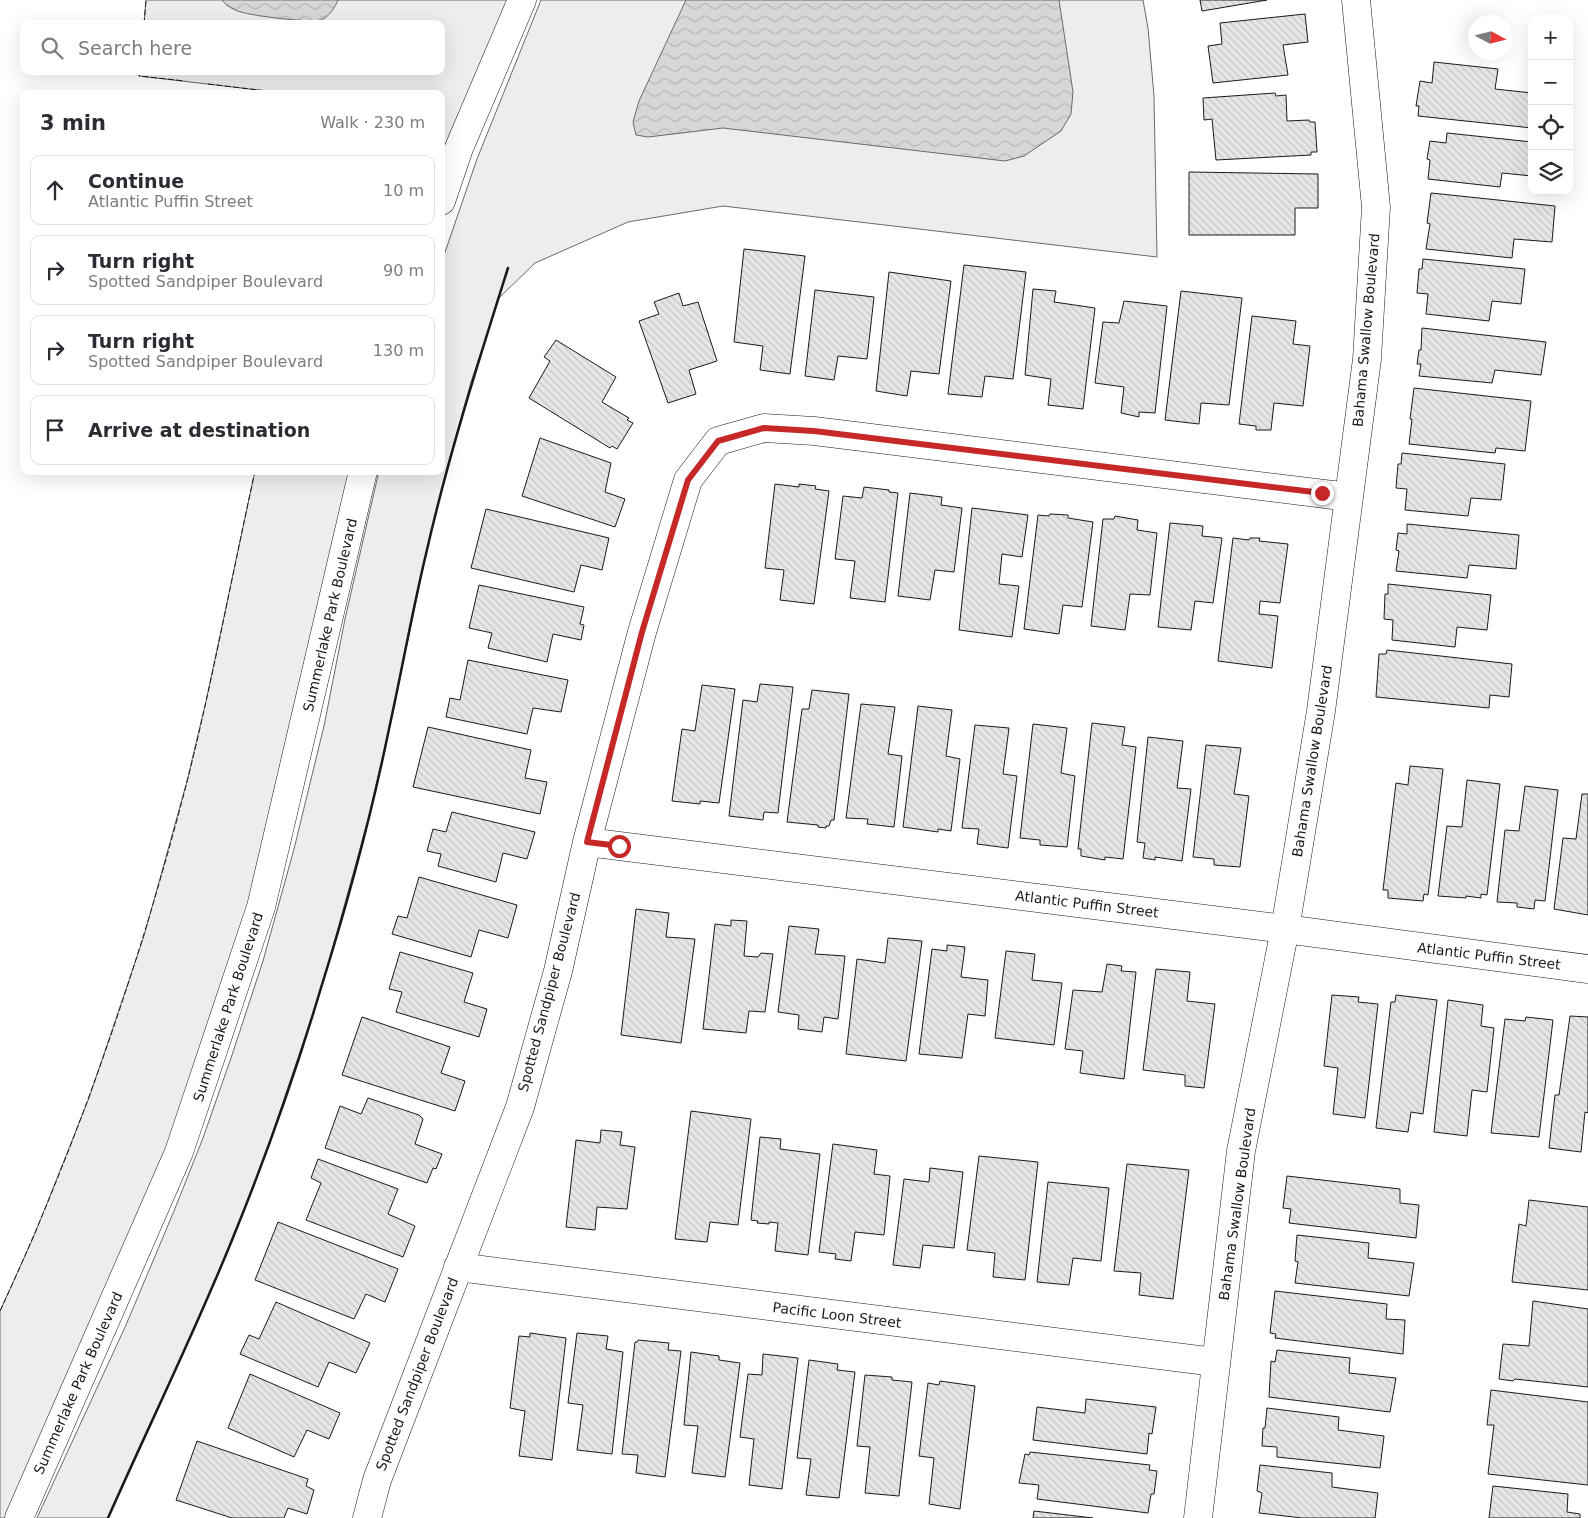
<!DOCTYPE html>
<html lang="en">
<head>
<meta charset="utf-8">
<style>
	:root { --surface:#fff; --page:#f2f2f3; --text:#2b2b33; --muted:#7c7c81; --line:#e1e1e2 }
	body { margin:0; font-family:"DejaVu Sans",sans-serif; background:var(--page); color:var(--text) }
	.controls { position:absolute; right:15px; top:15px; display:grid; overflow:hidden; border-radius:10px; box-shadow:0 5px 20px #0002 }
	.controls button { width:45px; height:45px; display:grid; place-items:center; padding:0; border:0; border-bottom:1px solid var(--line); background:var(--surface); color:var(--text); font:25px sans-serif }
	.compass { position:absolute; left:1468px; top:15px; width:45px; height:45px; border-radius:50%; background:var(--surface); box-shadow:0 5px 20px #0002; rotate:97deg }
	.stop { position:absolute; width:15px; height:15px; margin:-11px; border:4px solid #c62828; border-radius:50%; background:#fff }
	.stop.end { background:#c62828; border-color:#fff; box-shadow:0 1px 5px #0008 }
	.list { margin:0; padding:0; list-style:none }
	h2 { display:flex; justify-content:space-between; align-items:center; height:65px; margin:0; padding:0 20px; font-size:21px }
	h2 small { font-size:16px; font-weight:400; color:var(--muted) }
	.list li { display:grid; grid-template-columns:32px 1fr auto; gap:15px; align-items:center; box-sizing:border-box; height:70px; margin:0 10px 10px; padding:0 10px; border:1px solid var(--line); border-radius:10px }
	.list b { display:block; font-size:19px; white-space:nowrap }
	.list p { margin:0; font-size:16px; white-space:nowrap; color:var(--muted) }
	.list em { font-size:16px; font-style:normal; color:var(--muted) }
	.icon { flex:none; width:28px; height:28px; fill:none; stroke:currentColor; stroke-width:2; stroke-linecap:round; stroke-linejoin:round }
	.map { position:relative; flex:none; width:1588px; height:1518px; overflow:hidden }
	.search { position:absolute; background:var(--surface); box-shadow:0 5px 20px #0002; left:20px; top:20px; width:425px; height:55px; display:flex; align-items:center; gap:12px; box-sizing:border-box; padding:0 18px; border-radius:10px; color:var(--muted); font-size:19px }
	.panel { position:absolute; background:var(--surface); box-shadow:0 5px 20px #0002; left:20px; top:90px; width:425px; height:385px; border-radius:10px }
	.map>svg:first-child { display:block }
	.built { fill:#ededed; stroke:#6a6a6a }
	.water { fill:url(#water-waves); stroke:#6a6a6a }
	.building { fill:url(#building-back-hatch); stroke:#1a1a1a }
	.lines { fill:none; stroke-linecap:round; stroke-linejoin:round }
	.minor-casing { stroke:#1a1a1a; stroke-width:29 }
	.secondary-casing { stroke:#1a1a1a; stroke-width:29 }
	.minor { stroke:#fff; stroke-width:28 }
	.secondary { stroke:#fff; stroke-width:28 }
	.fence { stroke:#1a1a1a; stroke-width:1; stroke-dasharray:6 2.5; stroke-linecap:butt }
	.wall { stroke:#1a1a1a; stroke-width:2.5 }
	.route { stroke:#c62828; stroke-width:6 }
	.labels { text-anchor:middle; stroke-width:4; stroke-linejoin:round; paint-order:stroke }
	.street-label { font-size:14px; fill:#1a1a1a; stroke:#fff }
</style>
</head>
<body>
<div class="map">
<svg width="1588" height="1518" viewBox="0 0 1588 1518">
	<defs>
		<pattern id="water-waves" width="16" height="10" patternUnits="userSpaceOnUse" patternTransform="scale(1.25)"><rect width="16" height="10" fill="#d7d7d7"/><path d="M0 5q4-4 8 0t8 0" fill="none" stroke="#b8b8b8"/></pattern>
		<pattern id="building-back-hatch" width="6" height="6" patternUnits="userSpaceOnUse" patternTransform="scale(1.25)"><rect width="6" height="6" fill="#e6e6e6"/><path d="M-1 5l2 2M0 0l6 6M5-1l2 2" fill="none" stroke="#c5c5c5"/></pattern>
	</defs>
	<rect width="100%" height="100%" fill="#fff"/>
	<path class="built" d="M 146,0 L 522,0 L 441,201 L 441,94 L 293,94 L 139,76 L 139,71 L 441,71 L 441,24 L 144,24 Z
		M 541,0 L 1143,0 L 1148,28 L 1154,96 L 1157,257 L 723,206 L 628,222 L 535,263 L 499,298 L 471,382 L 447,468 L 426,554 L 389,730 L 369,816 L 321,990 L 264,1158 L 232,1241 L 196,1325 L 108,1518 L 37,1518 L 126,1325 L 174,1211 L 203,1138 L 231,1058 L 263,961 L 294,849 L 324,726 L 345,619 L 379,471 L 441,471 L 441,264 L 477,159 Z
		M 255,471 L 363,471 L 324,641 L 179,1152 L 19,1518 L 0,1518 L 0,1311 L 34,1236 L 89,1098 L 144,936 L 187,781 L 206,701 Z"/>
	<path class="water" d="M 222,0 L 338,0 C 335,7 329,17 321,20 C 309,23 254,16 241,12 C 234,10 226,6 222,0 Z
		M 686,0 L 1059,0 L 1073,92 L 1071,114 L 1061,131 L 1024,156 L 1005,161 L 723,128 L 648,137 L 636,135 L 633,122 L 639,101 Z"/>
	<path class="building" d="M 1200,0 L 1267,0 L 1202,11 Z
		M 1305,14 L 1308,42 L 1283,45 L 1288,75 L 1213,83 L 1208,46 L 1222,44 L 1220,23 Z
		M 1434,62 L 1498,69 L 1495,89 L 1532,93 L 1532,128 L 1418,116 L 1419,106 L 1416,106 L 1420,81 L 1432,83 Z
		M 1275,93 L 1276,96 L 1286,95 L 1287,121 L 1309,120 L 1310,122 L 1315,122 L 1317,152 L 1311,152 L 1311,155 L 1216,160 L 1212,119 L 1204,120 L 1203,98 Z
		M 1447,133 L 1532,142 L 1532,176 L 1502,173 L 1500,187 L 1428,179 L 1430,160 L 1427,159 L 1430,141 L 1446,143 Z
		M 1189,172 L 1318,174 L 1318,208 L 1295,208 L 1295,235 L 1189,235 Z
		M 1431,193 L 1555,206 L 1552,242 L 1514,239 L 1512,258 L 1426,249 L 1430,224 L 1427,223 Z
		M 744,249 L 805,256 L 790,374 L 760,370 L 763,346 L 734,342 Z
		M 1423,259 L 1525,269 L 1521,304 L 1492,301 L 1489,321 L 1426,314 L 1428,294 L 1417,293 L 1419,269 L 1422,269 Z
		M 964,265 L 1026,272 L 1013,379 L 985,376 L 982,397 L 948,394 Z
		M 889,272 L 951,281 L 939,374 L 911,371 L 907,396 L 876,391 Z
		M 1033,289 L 1056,291 L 1054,302 L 1095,308 L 1083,409 L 1048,405 L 1051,379 L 1025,375 Z
		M 815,290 L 874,297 L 867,359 L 838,356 L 834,380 L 805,376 Z
		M 1181,291 L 1242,298 L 1229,405 L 1201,403 L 1199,424 L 1165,420 Z
		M 679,293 L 683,306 L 698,302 L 717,361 L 689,370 L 696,394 L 668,403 L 639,321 L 659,314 L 654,302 Z
		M 1124,301 L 1167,306 L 1155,413 L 1139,412 L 1139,417 L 1121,413 L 1124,387 L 1095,383 L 1103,322 L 1119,323 Z
		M 1252,316 L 1296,321 L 1293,344 L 1310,346 L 1303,406 L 1274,403 L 1271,430 L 1256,430 L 1256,426 L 1239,424 Z
		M 1422,328 L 1546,342 L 1541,375 L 1495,370 L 1492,383 L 1419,376 L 1421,364 L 1417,364 L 1419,350 L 1421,350 Z
		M 556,340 L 616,377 L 602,402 L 629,418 L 627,420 L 633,423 L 617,449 L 612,446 L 610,448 L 529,398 L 550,361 L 544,357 Z
		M 1414,388 L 1531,401 L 1525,451 L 1496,448 L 1495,453 L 1409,444 L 1412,419 L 1410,419 Z
		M 540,438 L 611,463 L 605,492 L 625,499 L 615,527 L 522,496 Z
		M 1402,453 L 1505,464 L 1501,500 L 1471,498 L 1468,516 L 1405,510 L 1407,489 L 1396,488 L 1398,464 L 1401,464 Z
		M 775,484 L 799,487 L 799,484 L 816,486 L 815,489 L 829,491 L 814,604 L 780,600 L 784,570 L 765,568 Z
		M 864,487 L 889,490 L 889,492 L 898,493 L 885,602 L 850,598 L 855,561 L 835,559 L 843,496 L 862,498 Z
		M 910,493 L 942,497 L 941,505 L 962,508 L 954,572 L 935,570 L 930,600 L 898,596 Z
		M 972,508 L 1028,515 L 1022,557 L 1002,554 L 999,584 L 1019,586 L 1012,637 L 959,630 Z
		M 486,509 L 609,538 L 602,570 L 581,565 L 574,592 L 471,568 Z
		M 1050,514 L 1068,515 L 1068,518 L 1093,522 L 1082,607 L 1063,605 L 1059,634 L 1024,629 L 1038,515 L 1049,516 Z
		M 1115,516 L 1138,520 L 1137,530 L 1157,533 L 1150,595 L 1130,594 L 1125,630 L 1091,626 L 1103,519 L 1114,519 Z
		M 1170,523 L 1203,526 L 1202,536 L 1222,538 L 1213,603 L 1195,601 L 1191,630 L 1158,627 Z
		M 1407,524 L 1519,535 L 1516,569 L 1469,565 L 1467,578 L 1396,571 L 1399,551 L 1396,550 L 1398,533 L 1407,534 Z
		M 1233,538 L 1249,540 L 1250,538 L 1260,538 L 1259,541 L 1288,544 L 1280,603 L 1260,601 L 1259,614 L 1278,616 L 1272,668 L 1218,661 Z
		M 1388,584 L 1491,595 L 1487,630 L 1457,627 L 1455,647 L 1392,640 L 1393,620 L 1384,619 L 1385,594 L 1388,594 Z
		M 479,585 L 584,607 L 580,624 L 584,625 L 581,640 L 553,634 L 547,662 L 488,648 L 492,633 L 469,628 Z
		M 1387,650 L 1512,664 L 1509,697 L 1490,695 L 1489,708 L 1376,697 L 1379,654 L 1386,654 Z
		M 468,660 L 568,680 L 561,712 L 533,708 L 527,734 L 446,717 L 450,698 L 460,700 Z
		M 760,684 L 793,687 L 778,813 L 764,812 L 763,820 L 729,816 L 743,700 L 757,702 Z
		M 702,685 L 735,689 L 719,803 L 700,801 L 700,804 L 672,801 L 682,729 L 695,731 Z
		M 812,690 L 849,694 L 834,820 L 831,820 L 829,826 L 826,826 L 826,828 L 818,827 L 818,825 L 787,822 L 802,709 L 809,709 Z
		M 861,704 L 895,707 L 888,754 L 902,756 L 894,827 L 867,824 L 868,819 L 846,818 Z
		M 918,706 L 952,710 L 946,756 L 960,759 L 951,831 L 938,829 L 938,832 L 903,827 Z
		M 1092,723 L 1125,727 L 1122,745 L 1136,747 L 1123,859 L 1105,857 L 1105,860 L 1081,856 L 1081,849 L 1078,849 Z
		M 1033,724 L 1067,728 L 1061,773 L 1075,776 L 1067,847 L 1040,845 L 1040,840 L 1020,838 Z
		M 975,725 L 1009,728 L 1003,774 L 1017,776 L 1008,848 L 977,844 L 979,829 L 962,828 Z
		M 428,727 L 531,750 L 525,778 L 547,782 L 540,814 L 413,787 Z
		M 1148,737 L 1183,741 L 1177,788 L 1191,789 L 1182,861 L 1155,857 L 1155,860 L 1143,858 L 1145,843 L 1137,842 Z
		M 1206,745 L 1241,748 L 1234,794 L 1249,796 L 1240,867 L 1214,865 L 1214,859 L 1193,857 Z
		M 1410,766 L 1443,769 L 1428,895 L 1424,894 L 1423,901 L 1388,898 L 1388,890 L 1383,890 L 1396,783 L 1408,785 Z
		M 1467,780 L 1500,784 L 1487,895 L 1481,894 L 1481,898 L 1466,896 L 1466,898 L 1438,896 L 1447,826 L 1462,827 Z
		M 1525,786 L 1558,790 L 1545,901 L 1535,900 L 1534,909 L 1517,907 L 1517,903 L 1497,902 L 1505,830 L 1519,831 Z
		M 1582,794 L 1588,794 L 1588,915 L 1554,909 L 1563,838 L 1576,839 Z
		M 452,812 L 535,832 L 527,859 L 503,853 L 496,882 L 438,866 L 441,854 L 427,851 L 433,829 L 446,832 Z
		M 419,877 L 517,905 L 508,938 L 479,930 L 471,957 L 392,934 L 398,916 L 407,918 Z
		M 636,909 L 669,913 L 666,937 L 695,939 L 681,1043 L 621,1035 Z
		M 731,920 L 747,921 L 744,956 L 758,957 L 761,953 L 773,954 L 765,1012 L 749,1011 L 746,1033 L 703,1029 L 715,924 L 731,926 Z
		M 789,926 L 819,929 L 815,954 L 845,956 L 838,1019 L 824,1017 L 822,1032 L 798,1029 L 799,1015 L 778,1012 Z
		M 888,938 L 922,941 L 906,1061 L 846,1054 L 857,959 L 885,963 Z
		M 947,945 L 965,947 L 961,977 L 988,980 L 985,1016 L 968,1014 L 962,1058 L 919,1054 L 932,949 L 947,951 Z
		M 1006,951 L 1035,954 L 1032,980 L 1062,983 L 1054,1045 L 995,1038 Z
		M 400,952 L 473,973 L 464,1002 L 487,1009 L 479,1037 L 396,1012 L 402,992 L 389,989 Z
		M 1107,964 L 1122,966 L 1121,971 L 1136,972 L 1124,1079 L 1080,1073 L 1083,1051 L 1065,1049 L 1073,990 L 1102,992 Z
		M 1156,969 L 1190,972 L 1187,1001 L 1215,1004 L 1204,1088 L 1185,1086 L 1185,1075 L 1143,1070 Z
		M 1332,995 L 1359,997 L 1358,1002 L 1378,1004 L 1365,1118 L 1333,1114 L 1338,1068 L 1324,1066 Z
		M 1396,995 L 1437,1000 L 1423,1114 L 1411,1112 L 1408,1132 L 1376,1128 L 1391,1002 L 1395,1002 Z
		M 1448,1000 L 1483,1005 L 1481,1026 L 1494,1028 L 1487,1092 L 1472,1090 L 1467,1136 L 1434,1132 Z
		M 1570,1016 L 1588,1017 L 1588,1113 L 1585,1112 L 1581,1152 L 1549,1148 L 1555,1095 L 1559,1095 Z
		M 362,1017 L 450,1047 L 441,1073 L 465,1081 L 455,1111 L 342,1075 Z
		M 1526,1017 L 1553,1020 L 1539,1137 L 1491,1133 L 1505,1019 L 1525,1021 Z
		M 368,1098 L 419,1115 L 423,1119 L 415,1144 L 442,1154 L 436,1169 L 433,1168 L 427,1183 L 325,1148 L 340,1106 L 361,1114 Z
		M 691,1111 L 751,1119 L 738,1225 L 710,1222 L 707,1242 L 675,1239 Z
		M 601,1130 L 622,1132 L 620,1145 L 635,1147 L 627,1209 L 597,1207 L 595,1230 L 566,1227 L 576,1140 L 600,1143 Z
		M 760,1137 L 781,1139 L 780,1149 L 820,1154 L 808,1255 L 775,1251 L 778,1223 L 769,1222 L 769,1224 L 757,1223 L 758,1221 L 751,1220 Z
		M 833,1144 L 877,1150 L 874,1174 L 890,1176 L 884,1235 L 855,1232 L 851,1261 L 835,1259 L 836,1254 L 819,1252 Z
		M 979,1156 L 1038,1162 L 1025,1280 L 993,1277 L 995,1253 L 967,1250 Z
		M 318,1159 L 398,1189 L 388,1214 L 415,1226 L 403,1257 L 306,1220 L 321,1183 L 311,1178 Z
		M 1127,1164 L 1189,1170 L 1173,1299 L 1139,1295 L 1141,1273 L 1114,1271 Z
		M 930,1168 L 963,1172 L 954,1248 L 923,1245 L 920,1268 L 893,1265 L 904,1179 L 929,1182 Z
		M 1287,1176 L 1400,1189 L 1400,1203 L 1419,1205 L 1416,1238 L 1289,1223 L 1291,1209 L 1283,1208 Z
		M 1048,1182 L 1109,1188 L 1101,1261 L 1073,1258 L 1069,1285 L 1037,1282 Z
		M 1529,1200 L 1588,1207 L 1588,1290 L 1512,1282 L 1519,1224 L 1526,1226 Z
		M 278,1222 L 398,1269 L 385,1302 L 366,1294 L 354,1319 L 255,1280 Z
		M 1297,1235 L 1369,1243 L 1368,1258 L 1414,1263 L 1409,1296 L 1295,1283 L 1298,1262 L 1295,1261 Z
		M 1275,1291 L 1387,1304 L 1386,1319 L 1405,1320 L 1403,1354 L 1275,1338 L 1276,1334 L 1270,1333 Z
		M 1533,1301 L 1588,1309 L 1588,1387 L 1515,1379 L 1513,1381 L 1499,1379 L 1503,1344 L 1529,1346 Z
		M 276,1302 L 370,1343 L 356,1373 L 329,1362 L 318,1387 L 240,1354 L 249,1335 L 259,1339 Z
		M 530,1333 L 566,1338 L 552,1460 L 519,1456 L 525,1411 L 510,1408 L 519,1336 L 530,1337 Z
		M 577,1333 L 608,1336 L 606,1349 L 623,1352 L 612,1454 L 577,1450 L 583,1405 L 568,1403 Z
		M 638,1340 L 669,1343 L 668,1350 L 681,1351 L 665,1477 L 636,1473 L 638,1455 L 622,1454 L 635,1342 L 637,1342 Z
		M 1277,1350 L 1350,1358 L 1349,1373 L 1396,1378 L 1390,1412 L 1269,1397 L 1271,1361 L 1275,1362 Z
		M 691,1352 L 719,1356 L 719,1360 L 740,1363 L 725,1477 L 692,1473 L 698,1426 L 684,1425 Z
		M 763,1354 L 798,1358 L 782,1489 L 749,1485 L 754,1439 L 740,1437 L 748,1374 L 762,1375 Z
		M 809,1360 L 838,1364 L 837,1370 L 855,1372 L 839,1498 L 806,1495 L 811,1459 L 797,1458 Z
		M 250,1374 L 340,1413 L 329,1439 L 307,1430 L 294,1457 L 228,1428 Z
		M 865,1375 L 892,1377 L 892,1380 L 912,1382 L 899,1496 L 865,1493 L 870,1447 L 857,1446 Z
		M 940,1381 L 975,1386 L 960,1509 L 929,1504 L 934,1458 L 919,1456 L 928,1383 L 939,1385 Z
		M 1491,1390 L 1588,1402 L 1588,1485 L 1488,1474 L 1494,1425 L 1487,1425 Z
		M 1086,1399 L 1156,1407 L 1152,1434 L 1149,1433 L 1147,1454 L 1033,1440 L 1037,1407 L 1085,1413 Z
		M 1267,1408 L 1339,1417 L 1338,1430 L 1384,1436 L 1380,1468 L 1277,1457 L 1277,1447 L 1262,1446 L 1263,1428 L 1265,1428 Z
		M 197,1441 L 308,1479 L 306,1486 L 314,1490 L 307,1514 L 288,1508 L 284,1518 L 232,1518 L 176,1500 Z
		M 1030,1452 L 1150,1465 L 1149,1470 L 1157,1471 L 1154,1494 L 1151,1494 L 1148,1513 L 1037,1499 L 1039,1485 L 1019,1483 L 1025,1454 L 1029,1455 Z
		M 1260,1465 L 1332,1473 L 1332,1487 L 1378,1493 L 1375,1518 L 1302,1518 L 1259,1513 L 1262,1493 L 1257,1491 Z
		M 1493,1486 L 1568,1494 L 1567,1512 L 1580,1514 L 1580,1518 L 1489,1518 Z
		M 1034,1511 L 1093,1518 L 1033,1518 Z"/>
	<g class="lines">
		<g class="minor-casing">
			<path id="minor" d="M 587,842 L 1285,929 L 1588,969
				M 458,1267 L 1215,1362
				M 367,1518 L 377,1480 L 520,1107 L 558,971 L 587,842 L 642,632 L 688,480 L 718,441 L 764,428 L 814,431 L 1349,497
				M 1198,1518 L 1241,1151 L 1285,929 L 1321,711 L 1367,359 L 1376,207 L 1356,0"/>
		</g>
		<g class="secondary-casing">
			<path id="secondary" d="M 441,201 L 459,148 L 522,0
				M 19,1518 L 179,1152 L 261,907 L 363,471"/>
		</g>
		<use href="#minor" class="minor"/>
		<use href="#secondary" class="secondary"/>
		<path class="fence" d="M 144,24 L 146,0
			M 139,71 L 139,76 L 185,81
			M 208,84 L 292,94
			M 0,1311 C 79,1141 140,963 187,782 C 213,679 232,575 255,471"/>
		<path class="wall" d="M 108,1518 C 149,1425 194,1334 232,1240 C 265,1159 295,1075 320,991 C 347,905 371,817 389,729 C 402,670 412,612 426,554 C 448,457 478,363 508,268"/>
	</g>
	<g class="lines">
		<path class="route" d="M 619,846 L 587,842 L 642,632 L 688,480 L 718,441 L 764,428 L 814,431 L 1322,493"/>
	</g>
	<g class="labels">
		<g class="street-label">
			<text transform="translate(1366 330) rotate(-85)" y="5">Bahama Swallow Boulevard</text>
			<text transform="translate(330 615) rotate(-77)" y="5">Summerlake Park Boulevard</text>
			<text transform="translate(1312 761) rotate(-81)" y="5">Bahama Swallow Boulevard</text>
			<text transform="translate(1087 904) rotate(7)" y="5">Atlantic Puffin Street</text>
			<text transform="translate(1489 956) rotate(7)" y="5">Atlantic Puffin Street</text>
			<text transform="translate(549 992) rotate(-75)" y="5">Spotted Sandpiper Boulevard</text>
			<text transform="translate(228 1007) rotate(-72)" y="5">Summerlake Park Boulevard</text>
			<text transform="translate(1237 1204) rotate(-82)" y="5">Bahama Swallow Boulevard</text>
			<text transform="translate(837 1315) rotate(7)" y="5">Pacific Loon Street</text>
			<text transform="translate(417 1374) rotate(-69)" y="5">Spotted Sandpiper Boulevard</text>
			<text transform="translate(78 1383) rotate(-66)" y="5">Summerlake Park Boulevard</text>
		</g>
	</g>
</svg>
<div class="controls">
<button>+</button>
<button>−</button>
<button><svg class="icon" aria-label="locate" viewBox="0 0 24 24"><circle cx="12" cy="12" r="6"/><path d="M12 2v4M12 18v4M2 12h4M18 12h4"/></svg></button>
<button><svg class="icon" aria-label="layers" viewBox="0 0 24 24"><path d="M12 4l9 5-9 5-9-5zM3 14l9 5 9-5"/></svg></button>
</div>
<svg class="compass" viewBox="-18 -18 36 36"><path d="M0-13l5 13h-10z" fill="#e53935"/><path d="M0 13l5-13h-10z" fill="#7c7c81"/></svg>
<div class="stop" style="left:619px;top:846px"></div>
<div class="stop end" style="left:1322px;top:493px"></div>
<div class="search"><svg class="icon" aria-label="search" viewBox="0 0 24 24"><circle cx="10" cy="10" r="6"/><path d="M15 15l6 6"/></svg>Search here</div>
<section class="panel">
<h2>3 min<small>Walk · 230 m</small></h2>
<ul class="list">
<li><svg class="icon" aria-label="ahead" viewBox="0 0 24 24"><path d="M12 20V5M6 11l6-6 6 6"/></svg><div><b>Continue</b><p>Atlantic Puffin Street</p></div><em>10 m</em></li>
<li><svg class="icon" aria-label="right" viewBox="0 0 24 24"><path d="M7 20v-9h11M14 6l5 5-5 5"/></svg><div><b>Turn right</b><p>Spotted Sandpiper Boulevard</p></div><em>90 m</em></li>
<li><svg class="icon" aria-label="right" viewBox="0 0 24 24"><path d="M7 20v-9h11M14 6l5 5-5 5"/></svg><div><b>Turn right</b><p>Spotted Sandpiper Boulevard</p></div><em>130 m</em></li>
<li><svg class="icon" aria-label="arrive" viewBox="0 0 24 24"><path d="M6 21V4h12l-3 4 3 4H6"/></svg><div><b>Arrive at destination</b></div></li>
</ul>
</section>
</div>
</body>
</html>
